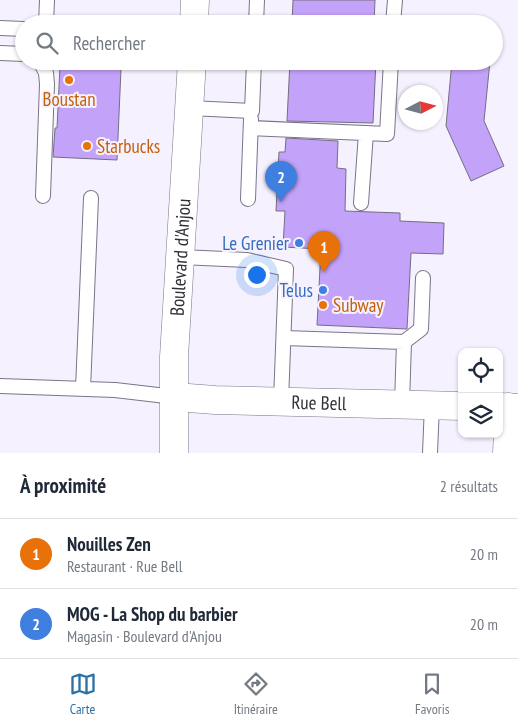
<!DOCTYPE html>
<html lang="fr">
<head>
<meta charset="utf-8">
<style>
	:root { --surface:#fff; --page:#f2f2f3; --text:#1f2937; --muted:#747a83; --line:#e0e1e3; --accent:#2b71a6 }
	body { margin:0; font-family:"PT Sans Narrow",sans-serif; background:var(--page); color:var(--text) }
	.controls { position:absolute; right:15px; bottom:15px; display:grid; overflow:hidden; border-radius:10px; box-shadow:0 1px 4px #0004 }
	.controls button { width:45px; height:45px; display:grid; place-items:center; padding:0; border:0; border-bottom:1px solid var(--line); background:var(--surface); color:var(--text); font:25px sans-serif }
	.compass { position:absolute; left:398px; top:85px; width:45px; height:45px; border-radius:50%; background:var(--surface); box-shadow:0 1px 4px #0004; rotate:84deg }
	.you { position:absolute; left:256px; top:274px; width:18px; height:18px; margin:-12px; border:4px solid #fff; border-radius:50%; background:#1a73e8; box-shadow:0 0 0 8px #1a73e833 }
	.badge { display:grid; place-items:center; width:32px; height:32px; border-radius:50%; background:var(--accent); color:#fff; font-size:16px; font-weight:700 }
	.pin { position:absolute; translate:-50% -41px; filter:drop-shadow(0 1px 2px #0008) }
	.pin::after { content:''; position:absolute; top:26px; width:18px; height:15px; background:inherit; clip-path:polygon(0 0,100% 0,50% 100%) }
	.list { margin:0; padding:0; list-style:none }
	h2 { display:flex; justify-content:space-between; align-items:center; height:65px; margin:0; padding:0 20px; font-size:21px }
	h2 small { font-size:16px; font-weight:400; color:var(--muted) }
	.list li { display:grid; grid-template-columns:32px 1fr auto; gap:15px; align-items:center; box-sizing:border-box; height:70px; padding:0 20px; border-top:1px solid var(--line) }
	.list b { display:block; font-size:19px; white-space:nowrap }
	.list p { margin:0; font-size:16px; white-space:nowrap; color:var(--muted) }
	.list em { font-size:16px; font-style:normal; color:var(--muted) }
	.icon { flex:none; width:28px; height:28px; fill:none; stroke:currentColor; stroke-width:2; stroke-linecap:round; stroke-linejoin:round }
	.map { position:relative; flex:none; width:518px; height:453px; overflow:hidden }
	.search { position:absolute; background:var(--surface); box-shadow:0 1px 4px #0004; left:15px; right:15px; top:15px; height:55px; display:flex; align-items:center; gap:12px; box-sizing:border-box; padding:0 18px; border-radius:28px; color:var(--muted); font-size:19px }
	.sheet { height:205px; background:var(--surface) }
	nav { display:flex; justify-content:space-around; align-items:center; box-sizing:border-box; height:70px; border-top:1px solid var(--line); background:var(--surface); font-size:14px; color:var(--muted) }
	nav a { display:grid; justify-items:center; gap:2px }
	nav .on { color:var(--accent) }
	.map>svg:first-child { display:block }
	.building { fill:#c3a2f9; stroke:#746e81 }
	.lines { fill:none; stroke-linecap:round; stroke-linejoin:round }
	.service-casing { stroke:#7b7487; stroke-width:16 }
	.minor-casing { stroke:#7b7487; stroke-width:29 }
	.tertiary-casing { stroke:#7b7487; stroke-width:29 }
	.service { stroke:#fff; stroke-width:14 }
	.minor { stroke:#fff; stroke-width:28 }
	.tertiary { stroke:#fff; stroke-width:28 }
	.food-dot { fill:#e8710a; stroke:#f6f1fe; stroke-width:2 }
	.shop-dot { fill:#3f7fe0; stroke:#f6f1fe; stroke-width:2 }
	.labels { text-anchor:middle; stroke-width:4; stroke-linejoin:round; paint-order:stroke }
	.food-label { font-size:19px; fill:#c56008; stroke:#f6f1fe; text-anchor:start }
	.shop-label { font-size:19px; fill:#366cbe; stroke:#f6f1fe; text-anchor:end }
	.street-label { font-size:19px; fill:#322f37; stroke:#f6f1fe }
</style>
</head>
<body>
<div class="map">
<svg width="518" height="453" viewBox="0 0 518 453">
	<rect width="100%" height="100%" fill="#f6f1fe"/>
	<path class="building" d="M 293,0 L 375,0 L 374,24 L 292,24 Z
		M 290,61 L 376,61 L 373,123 L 287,121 Z
		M 452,61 L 490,61 L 484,121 L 504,166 L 471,181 L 446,126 Z
		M 60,66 L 121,69 L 117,160 L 53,157 L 55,128 L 57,128 Z
		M 286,138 L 338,141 L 337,168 L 346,169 L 345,211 L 400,213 L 400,221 L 444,223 L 443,254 L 411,253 L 407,329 L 317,325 L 321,249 L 283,247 L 285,211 L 276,211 L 279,152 L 285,152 Z"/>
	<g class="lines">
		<g class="service-casing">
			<path id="service" d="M 46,24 L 47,0
				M 256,24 L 257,0
				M 393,24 L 395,0
				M 0,28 L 24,29
				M 0,53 L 24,54
				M 40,61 L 46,73 L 47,84 L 43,196
				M 190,108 L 252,111 L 254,61
				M 251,128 L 387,134 L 391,61
				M 248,199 L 251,119
				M 361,203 L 366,133
				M 181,257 L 247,260 L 286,269 L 281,401
				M 284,338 L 404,342 L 402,404
				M 404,342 L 421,329 L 423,278
				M 0,386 L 115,390 L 175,397
				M 83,389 L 91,198
				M 430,453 L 432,405"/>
		</g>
		<g class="minor-casing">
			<path id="minor" d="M 507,453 L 509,407"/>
		</g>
		<g class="tertiary-casing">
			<g id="tertiary">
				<path d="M 194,24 L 195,0"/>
				<path id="s1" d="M 175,397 L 215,400 L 462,406"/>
				<path d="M 499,407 L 518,408"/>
				<path id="s2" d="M 174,453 L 174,357 L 192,61"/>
			</g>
		</g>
		<use href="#service" class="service"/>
		<use href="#minor" class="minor"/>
		<use href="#tertiary" class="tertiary"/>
	</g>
	<g class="food-dot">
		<circle cx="69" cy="80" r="5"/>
		<circle cx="87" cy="146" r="5"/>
		<circle cx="323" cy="305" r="5"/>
	</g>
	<g class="shop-dot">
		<circle cx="299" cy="243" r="5"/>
		<circle cx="323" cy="290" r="5"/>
	</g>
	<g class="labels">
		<g class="food-label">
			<text x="69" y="106" text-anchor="middle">Boustan</text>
			<text x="97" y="153">Starbucks</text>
			<text x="333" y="312">Subway</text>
		</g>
		<g class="shop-label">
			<text x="289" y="250">Le Grenier</text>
			<text x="313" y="297">Telus</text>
		</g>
		<g class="street-label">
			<text dy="7" stroke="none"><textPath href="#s2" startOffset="196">Boulevard d'Anjou</textPath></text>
			<text dy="7" stroke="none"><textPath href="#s1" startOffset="144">Rue Bell</textPath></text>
		</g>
	</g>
</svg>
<div class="controls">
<button><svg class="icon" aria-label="locate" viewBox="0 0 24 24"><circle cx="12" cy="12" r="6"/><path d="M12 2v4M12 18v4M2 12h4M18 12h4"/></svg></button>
<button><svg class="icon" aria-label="layers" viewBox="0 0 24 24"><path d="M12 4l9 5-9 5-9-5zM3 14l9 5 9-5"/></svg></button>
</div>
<svg class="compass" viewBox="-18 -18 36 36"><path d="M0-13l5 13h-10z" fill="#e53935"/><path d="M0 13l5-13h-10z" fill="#747a83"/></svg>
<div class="you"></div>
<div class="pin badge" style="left:324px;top:272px;background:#e8710a">1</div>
<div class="pin badge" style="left:281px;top:202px;background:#3f7fe0">2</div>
<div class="search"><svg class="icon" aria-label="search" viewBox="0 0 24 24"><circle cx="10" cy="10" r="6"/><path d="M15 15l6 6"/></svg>Rechercher</div>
</div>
<section class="sheet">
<h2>À proximité<small>2 résultats</small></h2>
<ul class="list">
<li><span class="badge" style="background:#e8710a">1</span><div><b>Nouilles Zen</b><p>Restaurant · Rue Bell</p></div><em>20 m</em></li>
<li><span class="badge" style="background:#3f7fe0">2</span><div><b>MOG - La Shop du barbier</b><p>Magasin · Boulevard d'Anjou</p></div><em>20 m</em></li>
</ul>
</section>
<nav>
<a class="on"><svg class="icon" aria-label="map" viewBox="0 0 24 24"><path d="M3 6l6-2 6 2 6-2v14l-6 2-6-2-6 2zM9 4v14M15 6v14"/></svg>Carte</a>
<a><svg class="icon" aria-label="directions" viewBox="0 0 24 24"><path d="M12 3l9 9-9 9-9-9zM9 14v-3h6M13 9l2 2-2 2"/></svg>Itinéraire</a>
<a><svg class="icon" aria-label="saved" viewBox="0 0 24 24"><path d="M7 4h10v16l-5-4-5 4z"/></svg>Favoris</a>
</nav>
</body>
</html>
